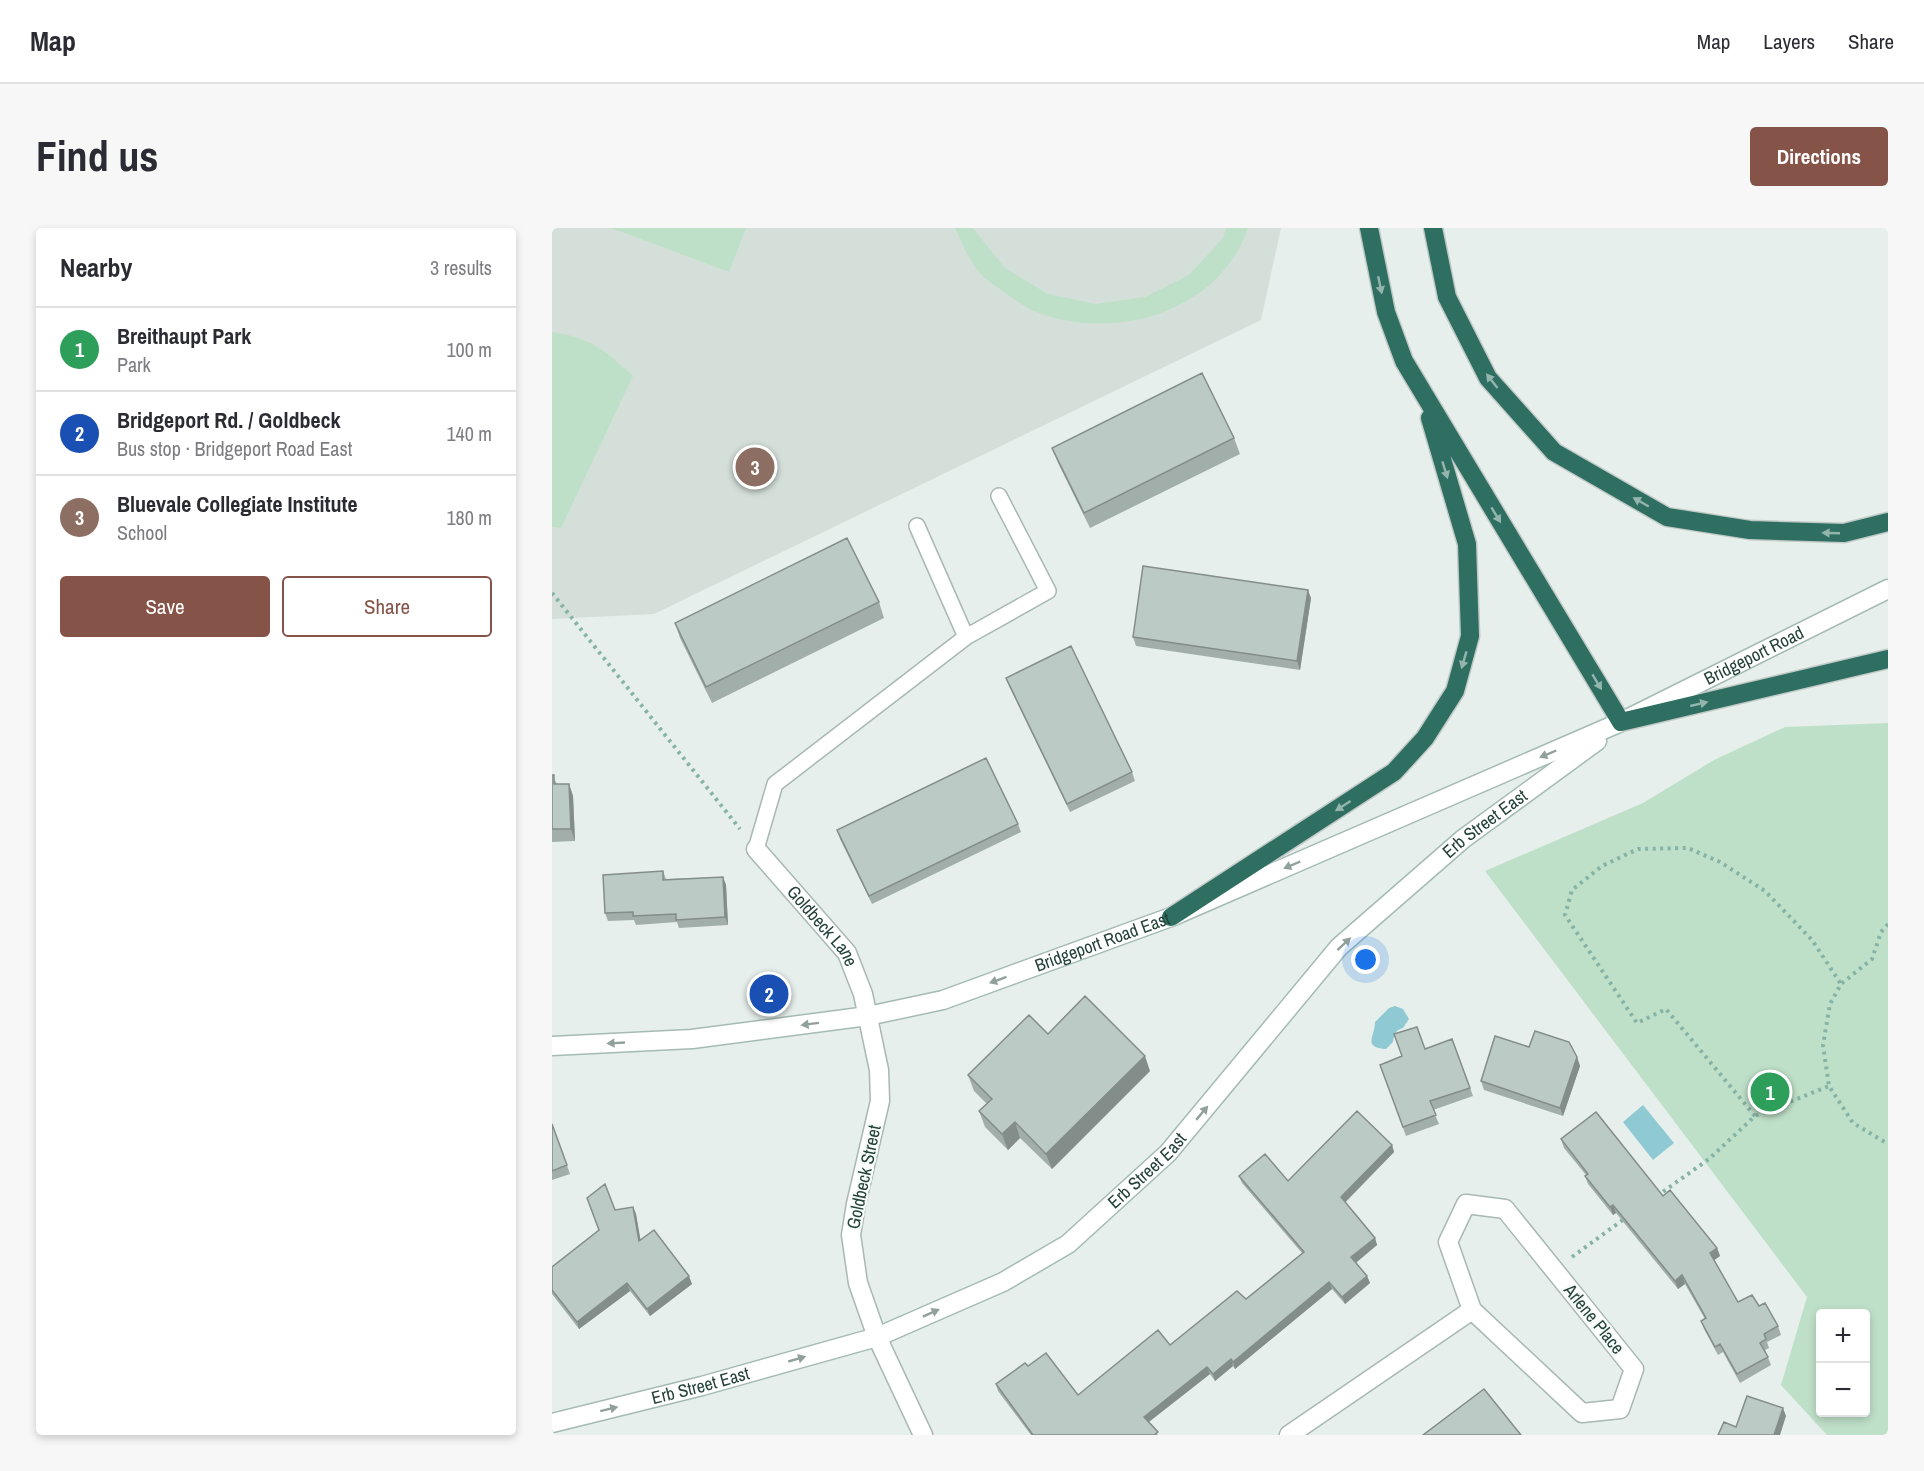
<!DOCTYPE html>
<html lang="en">
<head>
<meta charset="utf-8">
<style>
	:root { --surface:#fff; --page:#f7f7f7; --text:#2b2b33; --muted:#7c7c81; --line:#e1e1e2; --accent:#855347 }
	body { margin:0; font-family:"Archivo Narrow",sans-serif; background:var(--page); color:var(--text) }
	.controls { position:absolute; right:18px; bottom:18px; display:grid; overflow:hidden; border-radius:6px; box-shadow:0 3px 9px #0003 }
	.controls button { width:54px; height:54px; display:grid; place-items:center; padding:0; border:0; border-bottom:2px solid var(--line); background:var(--surface); color:var(--text); font:30px sans-serif }
	.you { position:absolute; left:814px; top:732px; width:21px; height:21px; margin:-15px; border:4px solid #fff; border-radius:50%; background:#1a73e8; box-shadow:0 0 0 9px #1a73e833 }
	.badge { display:grid; place-items:center; width:39px; height:39px; border-radius:50%; background:var(--accent); color:#fff; font-size:20px; font-weight:700 }
	.pin { position:absolute; translate:-50% -50%; border:3px solid #fff; box-shadow:0 2px 6px #0006 }
	.list { margin:0; padding:0; list-style:none }
	h2 { display:flex; justify-content:space-between; align-items:center; height:78px; margin:0; padding:0 24px; font-size:26px }
	h2 small { font-size:20px; font-weight:400; color:var(--muted) }
	.list li { display:grid; grid-template-columns:39px 1fr auto; gap:18px; align-items:center; box-sizing:border-box; height:84px; padding:0 24px; border-top:2px solid var(--line) }
	.list b { display:block; font-size:22px; white-space:nowrap }
	.list p { margin:0; font-size:20px; white-space:nowrap; color:var(--muted) }
	.list em { font-size:20px; font-style:normal; color:var(--muted) }
	.actions { display:flex; gap:12px; padding:18px 24px }
	.actions a { flex:1; padding:14px 0; border:2px solid var(--accent); border-radius:6px; text-align:center; font-size:21px; color:var(--accent) }
	.actions .main { background:var(--accent); color:#fff }
	.map { position:relative; flex:none; width:1336px; height:1207px; overflow:hidden; border-radius:6px }
	header { display:flex; align-items:center; gap:36px; box-sizing:border-box; height:84px; padding:0 30px; background:var(--surface); border-bottom:2px solid var(--line) }
	header strong { font-size:28px }
	nav { display:flex; gap:33px; margin-inline-start:auto; font-size:21px }
	.intro { display:flex; align-items:center; justify-content:space-between; box-sizing:border-box; height:144px; padding:0 36px }
	h1 { margin:0; font-size:42px }
	.button { padding:15px 27px; border-radius:6px; background:var(--accent); color:#fff; font-size:21px; font-weight:700 }
	main { display:flex; gap:36px; padding:0 36px }
	aside { flex:1; background:var(--surface); border-radius:6px; box-shadow:0 3px 9px #0003 }
	.map>svg:first-child { display:block }
	.built { fill:#d4dfda }
	.green { fill:#bfe0c8; fill-rule:evenodd }
	.water { fill:#8ec9d4 }
	.lines { fill:none; stroke-linecap:round; stroke-linejoin:round }
	.service-casing { stroke:#a8b8b2; stroke-width:18 }
	.minor-casing { stroke:#a8b8b2; stroke-width:21 }
	.secondary-casing { stroke:#a4bbb3; stroke-width:21 }
	.motorway-casing { stroke:#c2cac8; stroke-width:21 }
	.path { stroke:#86b3a5; stroke-width:4; stroke-dasharray:3 4.5; stroke-linecap:butt }
	.service { stroke:#fff; stroke-width:15 }
	.minor { stroke:#fff; stroke-width:18 }
	.secondary { stroke:#fff; stroke-width:18 }
	.motorway { stroke:#2f6f62; stroke-width:18 }
	.wall { fill:#a1aea9 }
	.shaded-wall { fill:#838d89 }
	.building { fill:#bbcac4; stroke:#838d89; stroke-width:1.5 }
	.oneway { fill:#93b5ae }
	.oneway2 { fill:#92a09c }
	.labels { text-anchor:middle; stroke-width:4.5; stroke-linejoin:round; paint-order:stroke }
	.street-label { font-size:18px; fill:#24423a; stroke:#f7fbf9 }
</style>
</head>
<body>
<header>
<strong>Map</strong>
<nav><a>Map</a><a>Layers</a><a>Share</a></nav>
</header>
<div class="intro"><h1>Find us</h1><a class="button">Directions</a></div>
<main>
<aside>
<h2>Nearby<small>3 results</small></h2>
<ul class="list">
<li><span class="badge" style="background:#2e9e5b">1</span><div><b>Breithaupt Park</b><p>Park</p></div><em>100 m</em></li>
<li><span class="badge" style="background:#1a4fb4">2</span><div><b>Bridgeport Rd. / Goldbeck</b><p>Bus stop · Bridgeport Road East</p></div><em>140 m</em></li>
<li><span class="badge" style="background:#8d6e63">3</span><div><b>Bluevale Collegiate Institute</b><p>School</p></div><em>180 m</em></li>
</ul>
<div class="actions"><a class="main">Save</a><a>Share</a></div>
</aside>
<div class="map">
<svg width="1336" height="1207" viewBox="0 0 1336 1207">
	<rect width="100%" height="100%" fill="#e6efeb"/>
	<path class="built" d="M 0,0 L 729,0 L 709,92 L 102,386 L 0,391 Z"/>
	<path class="green" d="M 59,0 L 194,0 L 177,44 Z
		M 403,0 L 421,0 L 453,40 L 496,66 L 544,76 L 593,69 L 637,47 L 671,10 L 674,0 L 696,0 C 668,83 565,114 487,85 C 475,81 462,71 452,64 C 444,58 433,52 427,44 C 416,31 410,15 403,0 Z
		M 0,104 C 39,110 53,122 81,148 L 9,300 L 0,299 Z
		M 1336,495 L 1336,1207 L 1275,1207 L 1229,1157 L 1255,1069 L 933,643 L 1091,575 L 1162,532 L 1233,499 ZM 1268,1086 L 1314,1086 L 1314,1184 L 1268,1184 Z"/>
	<path class="water" d="M 843,778 L 851,781 L 857,791 L 851,800 C 843,802 842,807 841,814 L 834,821 C 810,819 823,809 823,794 L 837,780 Z
		M 1091,877 L 1122,915 L 1101,932 L 1071,894 Z"/>
	<g class="lines">
		<g class="service-casing">
			<path id="service" d="M 414,409 L 496,363 L 447,268
				M 204,621 L 223,556 L 414,409 L 365,298"/>
		</g>
		<g class="minor-casing">
			<g id="minor">
				<path id="s1" d="M 204,621 L 295,725 L 311,766 L 327,842 L 328,873 L 304,976 L 299,1007 L 306,1055 L 325,1109 L 371,1207"/>
				<path d="M 914,976 L 953,981 L 1082,1141 L 1068,1181 L 1030,1185 L 920,1082 L 896,1014 Z"/>
				<path d="M 737,1207 L 920,1082"/>
			</g>
		</g>
		<g class="secondary-casing">
			<g id="secondary">
				<path id="s2" d="M 0,818 L 140,811 L 316,788 L 391,772 L 619,689 L 1069,494 L 1336,361"/>
				<path id="s3" d="M 0,1195 L 150,1158 L 325,1109 L 451,1054 L 516,1016 L 616,925 L 787,719 L 911,611 L 1045,513"/>
			</g>
		</g>
		<g class="motorway-casing">
			<path id="motorway" d="M 817,0 L 834,84 L 852,133 L 1069,494 L 1336,431
				M 881,0 L 895,69 L 936,150 L 1002,224 L 1115,289 L 1198,302 L 1292,305 L 1336,294
				M 619,689 L 842,544 L 873,510 L 903,463 L 918,408 L 915,316 L 878,190"/>
		</g>
		<path class="path" d="M 0,365 L 188,601
			M 1336,696 L 1329,704 L 1320,731 L 1289,756 L 1278,776 L 1271,817 L 1277,858 L 1301,895 L 1336,916
			M 1203,888 L 1114,781 L 1085,795 L 1013,687 L 1020,662 L 1050,638 L 1086,621 L 1136,620 L 1168,634 L 1213,663 L 1260,712 L 1289,756
			M 1105,968 L 1157,931 L 1203,888 L 1277,858
			M 1020,1029 L 1072,991"/>
		<use href="#service" class="service"/>
		<use href="#minor" class="minor"/>
		<use href="#secondary" class="secondary"/>
		<use href="#motorway" class="motorway"/>
	</g>
	<path class="wall" d="M 682,210 L 688,226 L 538,300 L 506,235 L 500,220 Z
		M 759,370 L 748,442 L 584,418 L 581,409 Z
		M 327,374 L 332,390 L 160,475 L 128,410 L 123,395 Z
		M 454,450 L 580,544 L 583,553 L 518,584 L 457,458 Z
		M 0,547 L 5,556 L 17,556 L 21,568 L 23,613 L 0,614 Z
		M 466,596 L 469,604 L 320,676 L 288,611 L 285,602 Z
		M 111,643 L 114,651 L 171,649 L 174,657 L 176,697 L 127,700 L 125,694 L 84,697 L 82,692 L 56,693 L 53,685 Z
		M 496,806 L 598,843 L 500,941 L 468,910 L 456,922 L 433,899 L 427,883 L 435,876 L 422,863 L 416,847 Z
		M 900,811 L 921,868 L 881,882 L 887,896 L 854,908 L 828,837 Z
		M 977,819 L 1025,829 L 1028,838 L 1011,888 L 932,862 L 929,853 Z
		M 0,896 L 18,946 L 0,952 Z
		M 1009,911 L 1111,968 L 1165,1020 L 1168,1028 L 1162,1032 L 1186,1074 L 1207,1078 L 1226,1098 L 1229,1107 L 1215,1114 L 1217,1120 L 1213,1122 L 1219,1137 L 1188,1155 L 1171,1124 L 1166,1127 L 1152,1101 L 1149,1093 L 1153,1091 L 1133,1056 L 1126,1061 L 1064,985 L 1061,987 L 1036,956 L 1033,948 L 1034,947 L 1012,920 Z
		M 840,917 L 842,924 L 793,975 L 823,1010 L 825,1017 L 804,1035 L 815,1048 L 818,1055 L 793,1076 L 780,1061 L 683,1141 L 681,1138 L 663,1153 L 658,1146 L 597,1194 L 606,1207 L 479,1207 L 446,1163 L 444,1156 L 476,1138 L 526,1167 L 618,1117 L 694,1071 L 750,1025 L 690,955 L 687,948 L 736,953 Z
		M 81,979 L 84,986 L 88,1012 L 140,1056 L 98,1088 L 78,1063 L 27,1101 L 0,1066 L 0,1039 L 47,1002 L 63,982 Z"/>
	<path class="shaded-wall" d="M 756,362 L 759,370 L 748,442 L 745,433 Z
		M 17,556 L 21,568 L 23,613 L 19,601 Z
		M 171,649 L 174,657 L 176,697 L 173,689 Z
		M 593,828 L 598,843 L 500,941 L 494,926 Z
		M 1025,829 L 1028,838 L 1011,888 L 1008,880 Z
		M 463,894 L 468,910 L 456,922 L 450,906 Z
		M 840,917 L 842,924 L 791,976 L 789,969 Z
		M 1061,977 L 1064,985 L 1061,987 L 1058,979 Z
		M 81,979 L 84,986 L 90,1020 L 87,1013 Z
		M 823,1010 L 825,1017 L 802,1036 L 799,1029 Z
		M 1165,1020 L 1168,1028 L 1161,1033 L 1158,1025 Z
		M 1130,1047 L 1133,1056 L 1126,1061 L 1123,1053 Z
		M 137,1048 L 140,1056 L 98,1088 L 95,1081 Z
		M 815,1048 L 818,1055 L 793,1076 L 790,1069 Z
		M 777,1054 L 780,1061 L 683,1141 L 681,1134 Z
		M 75,1055 L 78,1063 L 27,1101 L 25,1094 Z
		M 679,1131 L 681,1138 L 663,1153 L 661,1146 Z
		M 655,1139 L 658,1146 L 594,1196 L 592,1189 Z
		M 1231,1180 L 1234,1188 L 1228,1207 L 1222,1207 Z"/>
	<path class="building" d="M 650,145 L 682,210 L 532,285 L 500,220 Z
		M 295,310 L 327,374 L 154,459 L 123,395 Z
		M 591,338 L 756,362 L 745,433 L 581,409 Z
		M 519,418 L 580,544 L 515,576 L 454,450 Z
		M 434,530 L 466,596 L 317,668 L 285,602 Z
		M 0,547 L 2,547 L 2,556 L 17,556 L 19,601 L 0,601 Z
		M 111,643 L 111,652 L 171,649 L 173,689 L 124,692 L 124,686 L 81,688 L 81,684 L 53,685 L 51,647 Z
		M 533,768 L 593,828 L 494,926 L 463,894 L 450,906 L 427,883 L 440,871 L 416,847 L 477,787 L 496,806 Z
		M 865,799 L 873,821 L 900,811 L 918,860 L 878,873 L 884,887 L 851,899 L 828,837 L 850,828 L 842,806 Z
		M 983,803 L 1017,814 L 1025,829 L 1008,880 L 929,853 L 943,808 L 977,819 Z
		M 805,883 L 840,917 L 789,969 L 823,1010 L 799,1029 L 815,1048 L 790,1069 L 777,1054 L 681,1134 L 679,1131 L 661,1146 L 655,1139 L 592,1189 L 606,1204 L 602,1207 L 481,1207 L 444,1156 L 473,1135 L 476,1138 L 494,1125 L 526,1167 L 606,1102 L 618,1117 L 685,1063 L 694,1071 L 752,1024 L 687,948 L 713,926 L 736,953 Z
		M 1044,884 L 1111,968 L 1118,962 L 1165,1020 L 1158,1025 L 1186,1074 L 1200,1067 L 1207,1078 L 1213,1075 L 1226,1098 L 1212,1106 L 1214,1111 L 1208,1115 L 1216,1129 L 1185,1146 L 1168,1116 L 1163,1119 L 1149,1093 L 1154,1090 L 1130,1047 L 1123,1053 L 1061,977 L 1058,979 L 1033,948 L 1036,946 L 1009,911 Z
		M 0,896 L 15,937 L 0,943 Z
		M 53,956 L 63,982 L 81,979 L 87,1013 L 102,1002 L 137,1048 L 95,1081 L 75,1055 L 25,1094 L 0,1062 L 0,1039 L 47,1002 L 35,970 Z
		M 932,1161 L 969,1207 L 871,1207 Z
		M 1195,1168 L 1231,1180 L 1222,1207 L 1166,1207 L 1172,1194 L 1184,1199 Z"/>
	<defs><path id="oneway-solid" d="M-6-.8H1V-3.2L6.5 0L1 3.2V.8H-6Z" transform="scale(1.5)"/></defs>
	<g class="oneway">
		<use href="#oneway-solid" transform="translate(828 57) rotate(78)"/>
		<use href="#oneway-solid" transform="translate(940 153) rotate(-128)"/>
		<use href="#oneway-solid" transform="translate(893 242) rotate(73)"/>
		<use href="#oneway-solid" transform="translate(1089 274) rotate(-150)"/>
		<use href="#oneway-solid" transform="translate(944 287) rotate(59)"/>
		<use href="#oneway-solid" transform="translate(1279 305) rotate(-178)"/>
		<use href="#oneway-solid" transform="translate(912 432) rotate(106)"/>
		<use href="#oneway-solid" transform="translate(1045 454) rotate(59)"/>
		<use href="#oneway-solid" transform="translate(1147 476) rotate(-13)"/>
		<use href="#oneway-solid" transform="translate(791 578) rotate(147)"/>
	</g>
	<g class="oneway2">
		<use href="#oneway-solid" transform="translate(996 526) rotate(157)"/>
		<use href="#oneway-solid" transform="translate(740 637) rotate(157)"/>
		<use href="#oneway-solid" transform="translate(792 716) rotate(-43)"/>
		<use href="#oneway-solid" transform="translate(446 752) rotate(160)"/>
		<use href="#oneway-solid" transform="translate(258 796) rotate(173)"/>
		<use href="#oneway-solid" transform="translate(64 815) rotate(177)"/>
		<use href="#oneway-solid" transform="translate(650 885) rotate(-50)"/>
		<use href="#oneway-solid" transform="translate(379 1085) rotate(-24)"/>
		<use href="#oneway-solid" transform="translate(245 1131) rotate(-16)"/>
		<use href="#oneway-solid" transform="translate(57 1181) rotate(-14)"/>
	</g>
	<g class="labels">
		<g class="street-label">
			<text dy="6" stroke="none"><textPath href="#s2" startOffset="1276">Bridgeport Road</textPath></text>
			<text dy="6" stroke="none"><textPath href="#s3" startOffset="1143">Erb Street East</textPath></text>
			<text dy="6" stroke="none"><textPath href="#s1" startOffset="102">Goldbeck Lane</textPath></text>
			<text dy="6" stroke="none"><textPath href="#s2" startOffset="564">Bridgeport Road East</textPath></text>
			<text dy="6" stroke="none"><textPath href="#s3" startOffset="657">Erb Street East</textPath></text>
			<text transform="translate(312 949) rotate(-78)" y="6">Goldbeck Street</text>
			<text transform="translate(1042 1091) rotate(51)" y="6">Arlene Place</text>
			<text dy="6" stroke="none"><textPath href="#s3" startOffset="153">Erb Street East</textPath></text>
		</g>
	</g>
</svg>
<div class="controls">
<button>+</button>
<button>−</button>
</div>
<div class="you"></div>
<div class="pin badge" style="left:1218px;top:864px;background:#2e9e5b">1</div>
<div class="pin badge" style="left:217px;top:766px;background:#1a4fb4">2</div>
<div class="pin badge" style="left:203px;top:239px;background:#8d6e63">3</div>
</div>
</main>
</body>
</html>
